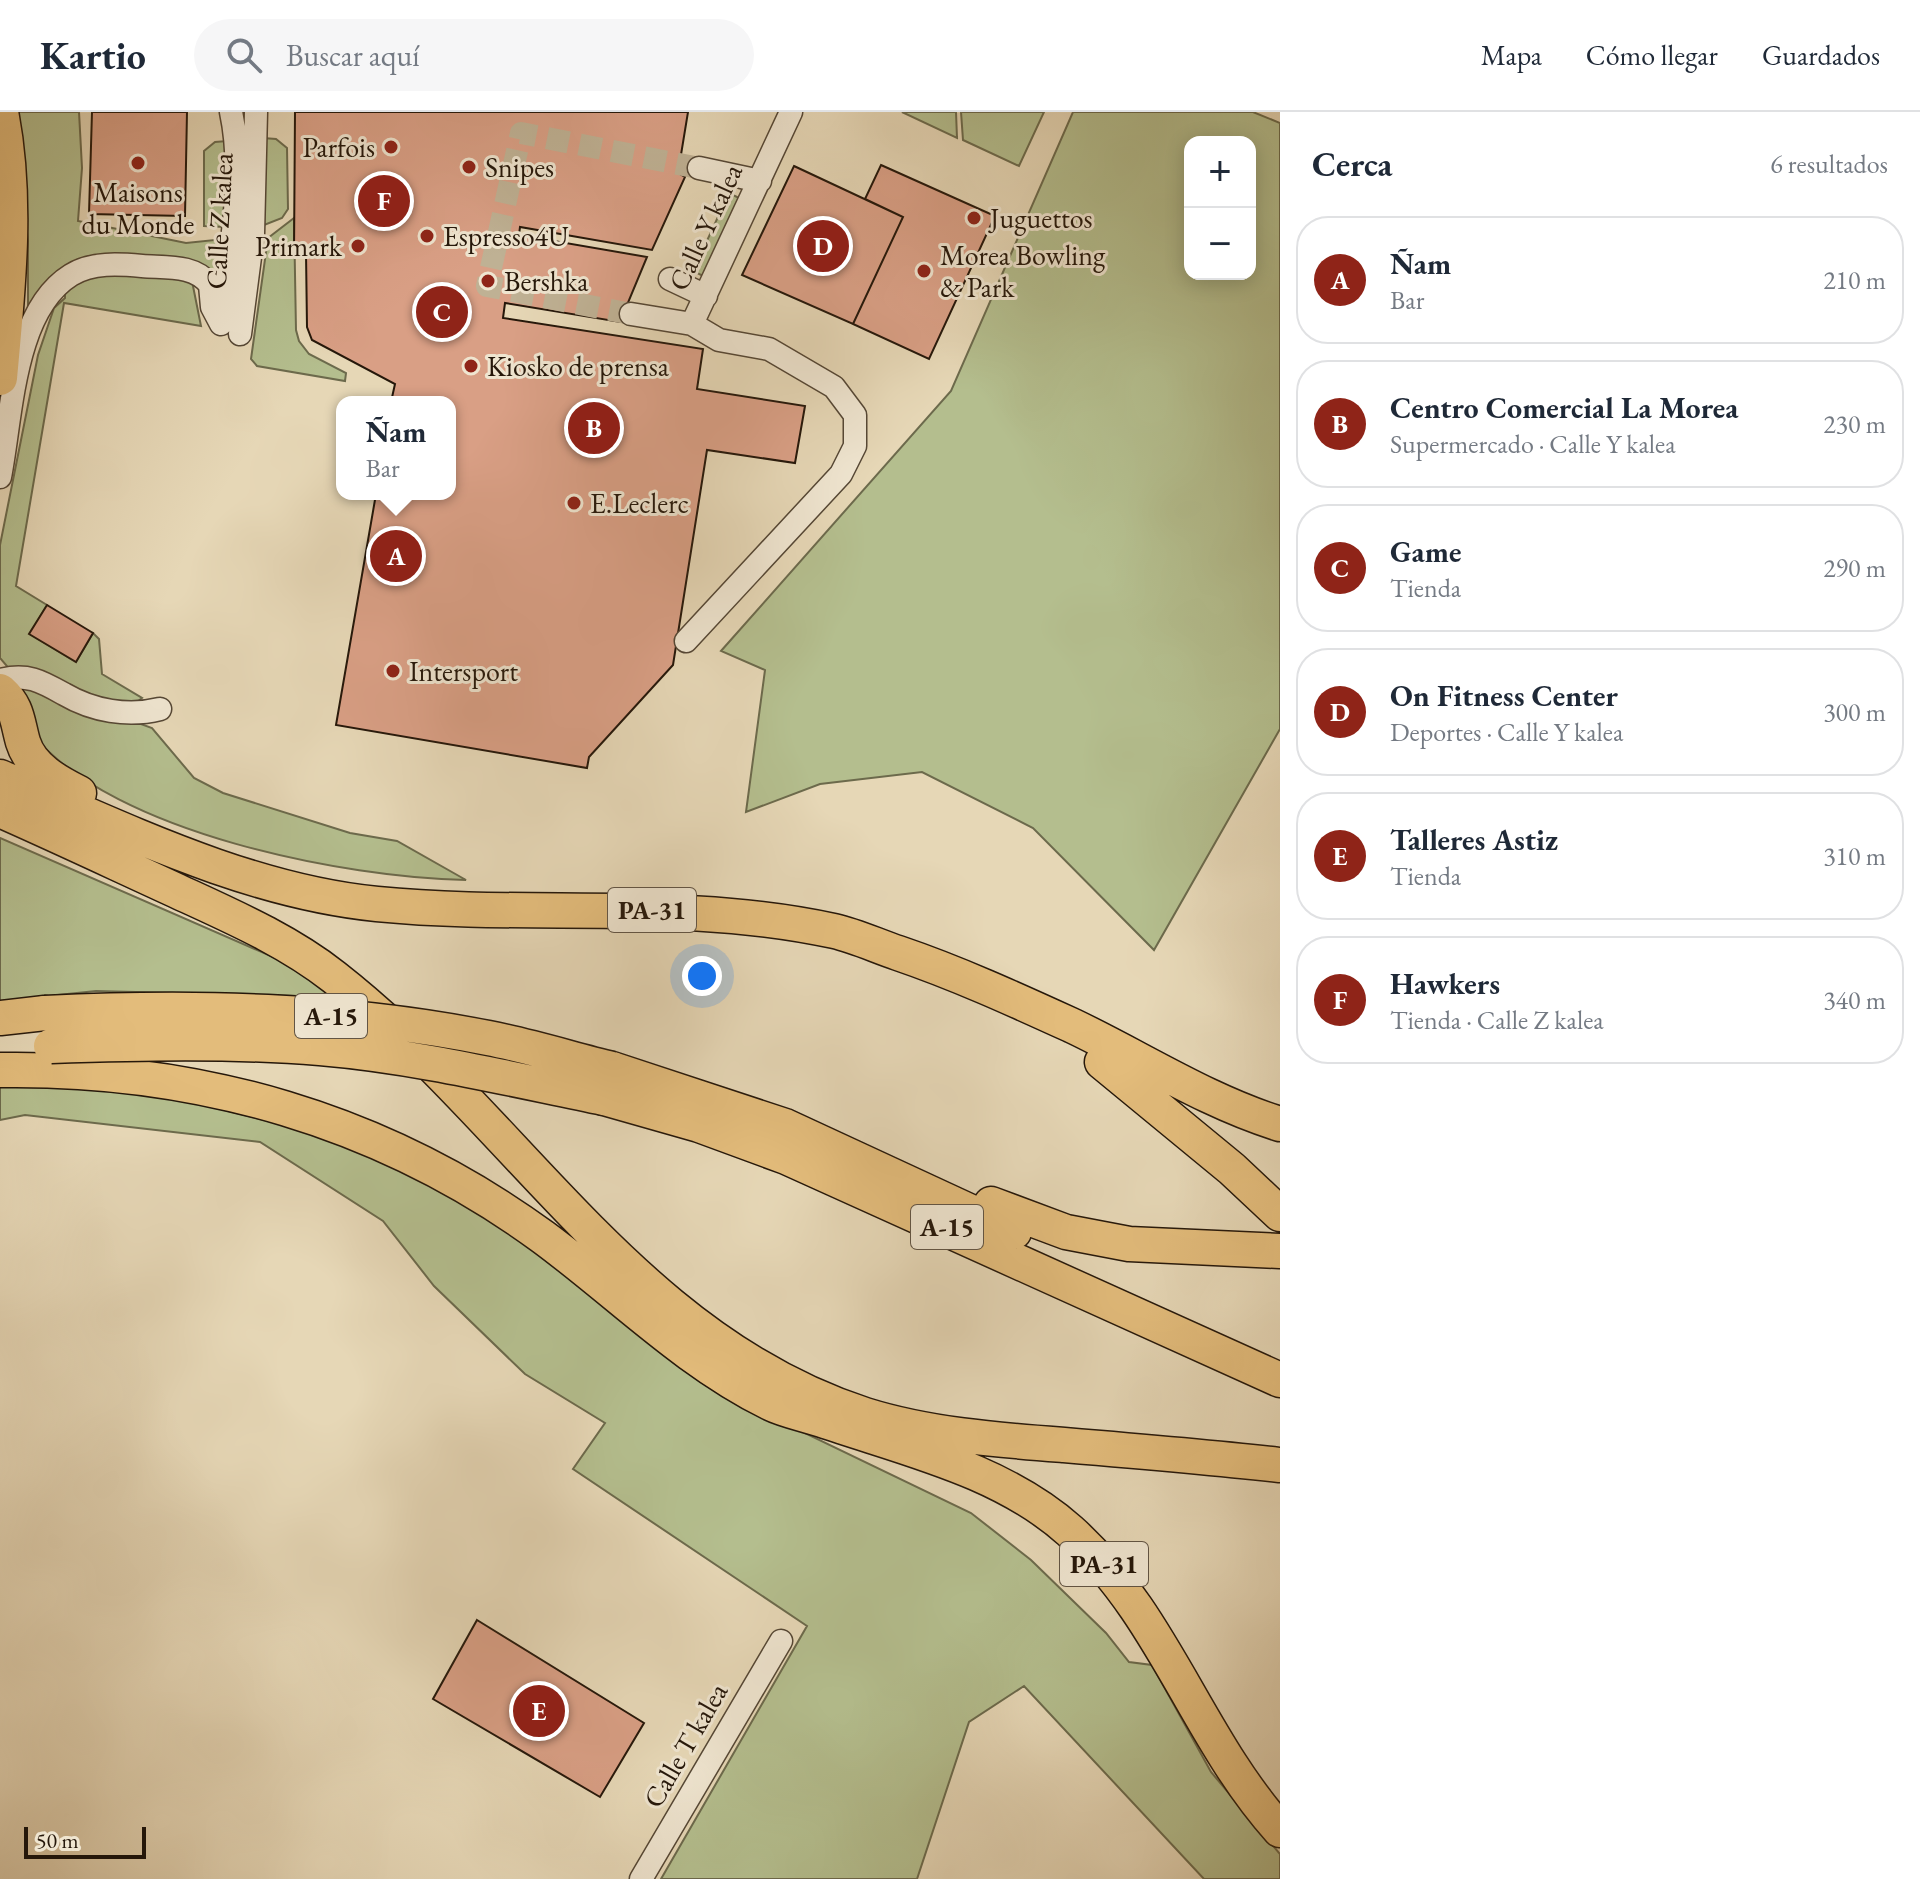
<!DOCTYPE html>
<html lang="es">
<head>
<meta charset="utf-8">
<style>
	:root { --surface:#fff; --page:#f6f6f7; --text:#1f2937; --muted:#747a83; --line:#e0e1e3; --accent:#8f2418 }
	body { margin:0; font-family:"EB Garamond",serif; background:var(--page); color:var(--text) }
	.controls { position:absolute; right:24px; top:24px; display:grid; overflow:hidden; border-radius:16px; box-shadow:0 4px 20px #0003 }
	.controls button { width:72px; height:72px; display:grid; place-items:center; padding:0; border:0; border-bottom:2px solid var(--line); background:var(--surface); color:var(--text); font:40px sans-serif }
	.scale { position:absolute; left:24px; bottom:20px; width:122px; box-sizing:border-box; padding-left:8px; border:4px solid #25170a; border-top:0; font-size:22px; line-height:28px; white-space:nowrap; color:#25170a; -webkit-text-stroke:6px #efe5d0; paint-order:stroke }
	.you { position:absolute; left:702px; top:864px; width:28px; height:28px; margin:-20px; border:6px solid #fff; border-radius:50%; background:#1a73e8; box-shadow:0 0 0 12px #1a73e833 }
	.badge { display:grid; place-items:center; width:52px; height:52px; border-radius:50%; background:var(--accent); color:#fff; font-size:26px; font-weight:700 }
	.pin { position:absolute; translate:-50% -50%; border:4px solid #fff; box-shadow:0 2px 8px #0006 }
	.popup { position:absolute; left:336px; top:284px; width:120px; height:104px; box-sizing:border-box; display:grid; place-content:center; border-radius:16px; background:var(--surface); filter:drop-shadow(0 2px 6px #0005); font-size:26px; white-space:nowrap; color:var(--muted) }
	.popup b { font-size:30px; color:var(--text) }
	.popup::after { content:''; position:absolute; left:50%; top:100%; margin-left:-16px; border:16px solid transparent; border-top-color:var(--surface) }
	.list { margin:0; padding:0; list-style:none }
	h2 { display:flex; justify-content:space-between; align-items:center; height:104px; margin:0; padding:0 32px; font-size:34px }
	h2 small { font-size:26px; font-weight:400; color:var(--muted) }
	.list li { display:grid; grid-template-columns:52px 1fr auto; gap:24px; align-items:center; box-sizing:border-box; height:128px; margin:0 16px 16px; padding:0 16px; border:2px solid var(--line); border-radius:32px }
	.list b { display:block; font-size:30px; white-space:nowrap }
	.list p { margin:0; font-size:26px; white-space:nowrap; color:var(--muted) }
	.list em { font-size:26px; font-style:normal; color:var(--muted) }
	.icon { flex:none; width:44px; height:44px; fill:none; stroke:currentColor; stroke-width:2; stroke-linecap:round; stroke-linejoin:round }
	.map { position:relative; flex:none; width:1280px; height:1767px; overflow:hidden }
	header { display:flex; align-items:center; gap:48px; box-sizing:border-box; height:112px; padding:0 40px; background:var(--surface); border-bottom:2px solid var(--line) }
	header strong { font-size:38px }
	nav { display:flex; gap:44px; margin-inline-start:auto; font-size:28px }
	.search { width:560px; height:72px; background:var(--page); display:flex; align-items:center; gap:20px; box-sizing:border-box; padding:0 28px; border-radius:44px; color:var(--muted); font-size:30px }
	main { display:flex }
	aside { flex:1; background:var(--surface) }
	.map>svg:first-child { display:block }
	.green { fill:#b4be8e; stroke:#6c6a4c; stroke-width:2; fill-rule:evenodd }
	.building { fill:#d99f85; stroke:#25170a; stroke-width:2 }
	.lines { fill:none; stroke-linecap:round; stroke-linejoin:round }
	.minor-tunnel { stroke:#bfb194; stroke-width:22; stroke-dasharray:22 11; stroke-linecap:butt }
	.minor-casing { stroke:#554735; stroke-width:25 }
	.highway-casing { stroke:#25170a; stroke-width:37 }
	.minor { stroke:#efe5d0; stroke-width:22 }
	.highway { stroke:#e3bc7b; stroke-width:34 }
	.highway-bridge-casing { stroke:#25170a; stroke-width:37; stroke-linecap:butt }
	.highway-bridge { stroke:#e3bc7b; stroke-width:34 }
	.poi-dot { fill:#8f2418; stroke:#efe5d0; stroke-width:3 }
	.labels { text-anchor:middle; stroke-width:6; stroke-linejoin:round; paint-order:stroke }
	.shield { fill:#efe5d0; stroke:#625545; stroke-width:2 }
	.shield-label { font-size:26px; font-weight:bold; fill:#25170a }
	.poi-label { font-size:28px; fill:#25170a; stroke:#efe5d0; text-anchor:start }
	.street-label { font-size:28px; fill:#25170a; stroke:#efe5d0 }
</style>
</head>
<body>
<header>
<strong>Kartio</strong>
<div class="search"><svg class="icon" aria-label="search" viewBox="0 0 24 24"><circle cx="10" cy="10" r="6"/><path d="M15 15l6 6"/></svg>Buscar aquí</div>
<nav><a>Mapa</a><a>Cómo llegar</a><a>Guardados</a></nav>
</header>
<main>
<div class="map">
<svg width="1280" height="1767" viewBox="0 0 1280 1767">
	<rect width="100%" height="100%" fill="#e6d7b6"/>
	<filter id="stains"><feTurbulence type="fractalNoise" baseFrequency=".0025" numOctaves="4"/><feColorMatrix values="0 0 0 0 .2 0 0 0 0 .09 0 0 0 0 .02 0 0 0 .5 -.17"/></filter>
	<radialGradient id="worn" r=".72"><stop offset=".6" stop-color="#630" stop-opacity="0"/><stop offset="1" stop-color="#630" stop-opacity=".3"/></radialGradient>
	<path class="green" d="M 14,0 L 79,0 L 82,56 L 78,109 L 186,131 L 224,127 L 220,174 L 122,145 L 28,198 L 28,129 Z
		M 902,0 L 956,0 L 957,26 Z
		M 961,0 L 1044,0 L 1019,54 L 963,28 Z
		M 1073,0 L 1253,0 L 1280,11 L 1280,617 L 1154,838 L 1033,716 L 922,660 L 820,672 L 746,700 L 765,558 L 721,539 L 951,279 ZM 1190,30 L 1250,30 L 1250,162 L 1190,162 Z
		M 263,26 L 276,27 L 287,36 L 288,97 L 282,106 L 259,115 Z
		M 227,29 L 225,115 L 204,114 L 204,39 L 215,30 Z
		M 729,81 L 739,86 L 703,164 L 693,159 Z
		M 294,106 L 296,218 L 299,229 L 309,242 L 346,261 L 345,269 L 257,254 L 251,247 L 268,126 Z
		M 95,162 L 191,164 L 201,214 L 64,191 L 16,474 L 47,493 L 30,522 L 76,550 L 93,521 L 99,527 L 102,562 L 142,586 L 131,595 L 11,559 L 0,546 L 0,433 L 38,243 L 54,196 L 65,186 L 65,179 Z
		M 31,572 L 152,616 L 194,666 L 223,681 L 350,721 L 397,729 L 466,768 C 346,766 114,721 34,624 C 25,612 20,593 14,580 Z
		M 0,726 L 296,855 L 333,885 L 96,879 L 0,889 Z
		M 0,967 L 109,969 L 347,1029 L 480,1095 L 751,1295 L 971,1401 L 1031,1448 L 1106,1521 L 1129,1550 L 1152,1553 L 1211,1660 L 1280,1742 L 1280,1767 L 1204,1767 L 1024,1574 L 969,1610 L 917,1767 L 661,1767 L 807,1514 L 573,1357 L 605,1311 L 525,1262 L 434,1174 L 383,1109 L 260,1030 L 25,1003 L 0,1008 Z"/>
	<path class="building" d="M 92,0 L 187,0 L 185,104 L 89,102 Z
		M 295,0 L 688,0 L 678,61 L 685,65 L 652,138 L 520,115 L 519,123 L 647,145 L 620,210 L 505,191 L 503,206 L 703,237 L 697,277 L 805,294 L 795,351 L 707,338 L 673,553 L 589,645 L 587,656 L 336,613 L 376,382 L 450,382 L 450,290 L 391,290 L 395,272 L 312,228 L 307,215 L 306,141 L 294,141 Z
		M 881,53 L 995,104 L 929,247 L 853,212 L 903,105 L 865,87 Z
		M 794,54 L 903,105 L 853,212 L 742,163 Z
		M 47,493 L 93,521 L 76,550 L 29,522 Z
		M 477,1508 L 644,1611 L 600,1685 L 433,1587 Z"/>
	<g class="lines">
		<path class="minor-tunnel" d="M 631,202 L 487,174 L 521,21 L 699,56"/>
		<g class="minor-casing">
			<path id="minor" d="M 699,56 L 760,69
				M 670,167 L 706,184
				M 631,202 L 692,212 L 719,228 L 769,237 L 834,275 L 855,303 L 855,334 L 841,362 L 686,529
				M 222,206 C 230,140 245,65 231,0
				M 692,212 L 791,0
				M 240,222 L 253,122 L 256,0
				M 0,365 C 12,304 13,199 71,163 C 92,150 119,152 142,154 C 165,156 195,152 210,173 L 212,195 L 221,212
				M 0,568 C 27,561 41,569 64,582 C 93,599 128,605 160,597
				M 641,1767 L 781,1529"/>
		</g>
		<g class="highway-casing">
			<path id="highway" d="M 0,266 C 8,178 18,87 1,0
				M 0,579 C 18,595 17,609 23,630 C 31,656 57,670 79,681
				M 0,665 C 121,716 245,779 377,792 C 529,807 683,786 834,819 C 856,824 877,834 898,841 C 957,861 1016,888 1073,914 C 1142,947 1206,989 1280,1012
				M 0,698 C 59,724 118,752 177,779 C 231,804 287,828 334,865 C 516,1007 634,1229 865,1303 C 929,1323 998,1328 1064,1333 C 1136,1339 1208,1345 1280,1353
				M 0,906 L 45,901
				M 1102,950 L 1232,1057 L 1280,1102
				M 612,957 L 785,1014 L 1014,1120
				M 0,958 C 197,955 383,1008 543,1125 C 619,1181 685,1249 770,1291 C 786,1299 805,1302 822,1308 C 907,1337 1002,1358 1070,1419 C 1164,1503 1197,1626 1280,1718
				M 604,986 L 699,1013 L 786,1045 L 1280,1268
				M 991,1092 L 1066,1120 L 1129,1132 L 1280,1139"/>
		</g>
		<use href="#minor" class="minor"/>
		<use href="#highway" class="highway"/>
		<g class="highway-bridge-casing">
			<path id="highway-bridge" d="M 45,901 C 194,894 342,897 488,926 C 530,934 571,947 612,957
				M 51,934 C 140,931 231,929 320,936 C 416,944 510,967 604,986"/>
		</g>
		<use href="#highway-bridge" class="highway-bridge"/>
	</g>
	<g class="poi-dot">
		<circle cx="391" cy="35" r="8"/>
		<circle cx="138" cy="51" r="8"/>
		<circle cx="469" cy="55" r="8"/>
		<circle cx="974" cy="106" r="8"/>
		<circle cx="427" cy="124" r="8"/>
		<circle cx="358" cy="134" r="8"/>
		<circle cx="924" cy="159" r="8"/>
		<circle cx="488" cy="169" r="8"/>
		<circle cx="471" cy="254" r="8"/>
		<circle cx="574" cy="391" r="8"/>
		<circle cx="393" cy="559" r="8"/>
	</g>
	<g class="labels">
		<g class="shield">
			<rect x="608" y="776" width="88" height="44" rx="6"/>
			<rect x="295" y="882" width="72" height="44" rx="6"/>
			<rect x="911" y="1093" width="72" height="44" rx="6"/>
			<rect x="1060" y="1430" width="88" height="44" rx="6"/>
		</g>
		<g class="shield-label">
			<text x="652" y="807">PA-31</text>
			<text x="331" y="913">A-15</text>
			<text x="947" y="1124">A-15</text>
			<text x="1104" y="1461">PA-31</text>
		</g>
		<g class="poi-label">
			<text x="375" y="45" text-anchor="end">Parfois</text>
			<text x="485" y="65">Snipes</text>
			<text x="138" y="90" text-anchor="middle">Maisons<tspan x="138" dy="32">du Monde</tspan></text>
			<text x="990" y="116">Juguettos</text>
			<text x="443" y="134">Espresso4U</text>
			<text x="342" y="144" text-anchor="end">Primark</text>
			<text x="940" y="153">Morea Bowling<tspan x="940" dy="32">&amp; Park</tspan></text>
			<text x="504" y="179">Bershka</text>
			<text x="487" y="264">Kiosko de prensa</text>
			<text x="590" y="401">E.Leclerc</text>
			<text x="409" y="569">Intersport</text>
		</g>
		<g class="street-label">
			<text transform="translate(219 109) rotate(-87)" y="10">Calle Z kalea</text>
			<text transform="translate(705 115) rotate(-65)" y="10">Calle Y kalea</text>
			<text transform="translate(685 1633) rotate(-60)" y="10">Calle T kalea</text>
		</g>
	</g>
	<rect width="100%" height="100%" filter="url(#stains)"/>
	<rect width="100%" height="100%" fill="url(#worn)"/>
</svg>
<div class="controls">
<button>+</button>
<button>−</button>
</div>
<div class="scale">50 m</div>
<div class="you"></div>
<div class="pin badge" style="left:396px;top:444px">A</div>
<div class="popup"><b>Ñam</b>Bar</div>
<div class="pin badge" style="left:594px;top:316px">B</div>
<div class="pin badge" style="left:442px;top:200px">C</div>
<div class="pin badge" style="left:823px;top:134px">D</div>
<div class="pin badge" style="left:539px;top:1599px">E</div>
<div class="pin badge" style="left:384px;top:89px">F</div>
</div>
<aside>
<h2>Cerca<small>6 resultados</small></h2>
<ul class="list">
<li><span class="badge">A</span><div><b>Ñam</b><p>Bar</p></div><em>210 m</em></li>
<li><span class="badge">B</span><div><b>Centro Comercial La Morea</b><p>Supermercado · Calle Y kalea</p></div><em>230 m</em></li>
<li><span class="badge">C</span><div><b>Game</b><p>Tienda</p></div><em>290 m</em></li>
<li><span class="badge">D</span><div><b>On Fitness Center</b><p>Deportes · Calle Y kalea</p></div><em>300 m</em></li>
<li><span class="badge">E</span><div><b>Talleres Astiz</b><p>Tienda</p></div><em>310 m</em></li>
<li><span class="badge">F</span><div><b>Hawkers</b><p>Tienda · Calle Z kalea</p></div><em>340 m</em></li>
</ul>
</aside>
</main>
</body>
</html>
